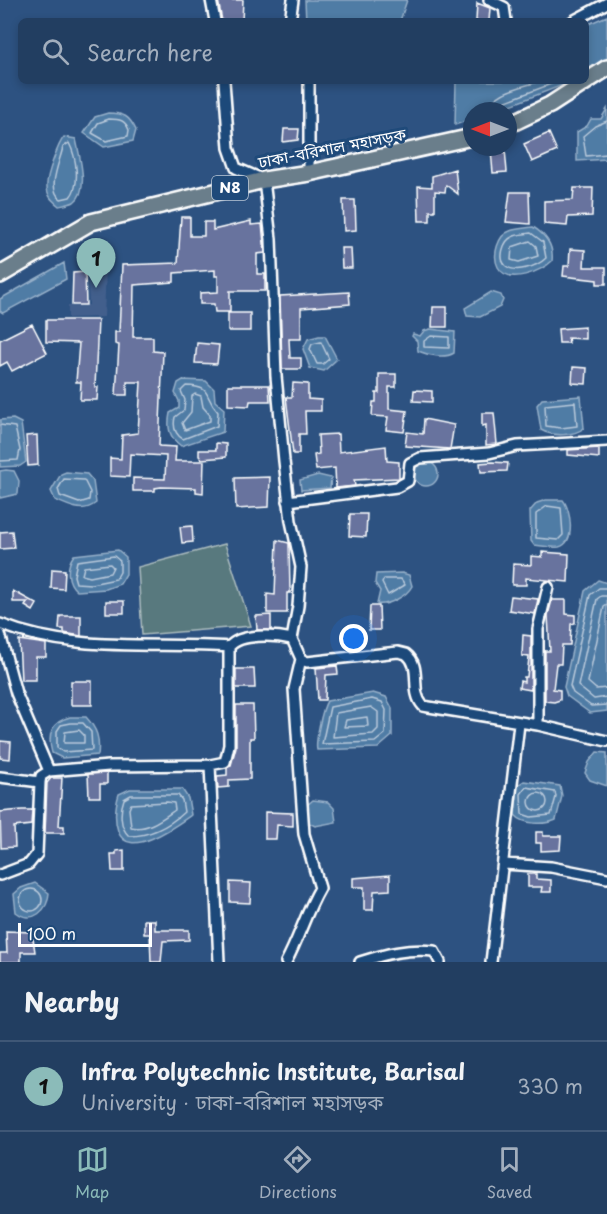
<!DOCTYPE html>
<html lang="en">
<head>
<meta charset="utf-8">
<style>
	:root { --surface:#223e61; --page:#2e496a; --text:#f1f3f6; --muted:#a2aebd; --line:#3f5776; --accent:#8bbbb9 }
	body { margin:0; font-family:"Playpen Sans","Noto Sans Bengali",sans-serif; background:var(--page); color:var(--text) }
	.compass { position:absolute; left:463px; top:102px; width:54px; height:54px; border-radius:50%; background:var(--surface); box-shadow:0 3px 9px #0003; rotate:270deg }
	.scale { position:absolute; left:18px; bottom:15px; width:134px; box-sizing:border-box; padding-left:6px; border:3px solid #fff; border-top:0; font-size:16px; line-height:21px; white-space:nowrap; color:#fff; -webkit-text-stroke:4px #1f4a7a; paint-order:stroke }
	.you { position:absolute; left:354px; top:639px; width:21px; height:21px; margin:-15px; border:4px solid #fff; border-radius:50%; background:#1a73e8; box-shadow:0 0 0 9px #1a73e833 }
	.badge { display:grid; place-items:center; width:39px; height:39px; border-radius:50%; background:var(--accent); color:#111; font-size:20px; font-weight:700 }
	.pin { position:absolute; translate:-50% -50px; filter:drop-shadow(0 2px 3px #0008) }
	.pin::after { content:''; position:absolute; top:32px; width:21px; height:18px; background:inherit; clip-path:polygon(0 0,100% 0,50% 100%) }
	.list { margin:0; padding:0; list-style:none }
	h2 { display:flex; justify-content:space-between; align-items:center; height:78px; margin:0; padding:0 24px; font-size:26px }
	h2 small { font-size:20px; font-weight:400; color:var(--muted) }
	.list li { display:grid; grid-template-columns:39px 1fr auto; gap:18px; align-items:center; box-sizing:border-box; height:90px; padding:0 24px; border-top:2px solid var(--line) }
	.list b { display:block; font-size:22px; white-space:nowrap }
	.list p { margin:0; font-size:20px; white-space:nowrap; color:var(--muted) }
	.list em { font-size:20px; font-style:normal; color:var(--muted) }
	.icon { flex:none; width:33px; height:33px; fill:none; stroke:currentColor; stroke-width:2; stroke-linecap:round; stroke-linejoin:round }
	.map { position:relative; flex:none; width:607px; height:962px; overflow:hidden }
	.search { position:absolute; background:var(--surface); box-shadow:0 3px 9px #0003; left:18px; right:18px; top:18px; height:66px; display:flex; align-items:center; gap:15px; box-sizing:border-box; padding:0 21px; border-radius:9px; color:var(--muted); font-size:22px }
	.sheet { height:168px; background:var(--surface) }
	nav { display:flex; justify-content:space-around; align-items:center; box-sizing:border-box; height:84px; border-top:2px solid var(--line); background:var(--surface); font-size:16px; color:var(--muted) }
	nav a { display:grid; justify-items:center; gap:3px }
	nav .on { color:var(--accent) }
	.map>svg:first-child { display:block }
	.built { fill:#425f8c }
	.green { fill:#58797e; stroke:#acbcbe; stroke-width:1.5 }
	.water { fill:#507ba5; stroke:#96b0c9; stroke-width:1.5 }
	.lines { fill:none; stroke-linecap:round; stroke-linejoin:round }
	.shore { stroke:#b9cadb; stroke-width:1.5 }
	.building { fill:#67739e; stroke:#fff; stroke-width:1.5 }
	.minor-casing { stroke:#fff; stroke-width:14 }
	.trunk-casing { stroke:#fff; stroke-width:20 }
	.minor { stroke:#1f4a7a; stroke-width:9 }
	.trunk { stroke:#6b7e8b; stroke-width:15 }
	.labels { text-anchor:middle; stroke-width:6; stroke-linejoin:round; paint-order:stroke }
	.shield { fill:#1f4a7a; stroke:#bcc9d7; stroke-width:1.5 }
	.shield-label { font-size:15px; font-weight:bold; fill:#fff }
	.street-label { font-size:16px; fill:#fff; stroke:#1f4a7a }
</style>
</head>
<body>
<div class="map">
<svg width="607" height="962" viewBox="0 0 607 962">
	<rect width="100%" height="100%" fill="#2d5281"/>
	<filter id="ink" filterUnits="userSpaceOnUse"><feTurbulence type="fractalNoise" baseFrequency=".0167" numOctaves="2"/><feDisplacementMap in="SourceGraphic" scale="12" xChannelSelector="R" yChannelSelector="G"/><feConvolveMatrix kernelMatrix="1 2 1 2 8 2 1 2 1" color-interpolation-filters="sRGB"/></filter>
	<g filter="url(#ink)">
		<path class="built" d="M 106,268 L 104,317 L 68,318 L 68,306 L 89,305 L 87,270 Z"/>
		<path class="green" d="M 225,544 L 251,626 L 142,635 L 138,567 Z"/>
		<path class="water" d="M 305,0 L 407,0 L 400,21 L 306,21 Z
			M 607,16 L 607,59 L 586,73 L 586,25 Z
			M 456,81 L 573,81 L 495,111 L 472,111 L 472,119 L 455,125 Z
			M 607,109 L 607,159 L 577,161 L 577,132 L 587,126 L 591,119 L 601,119 Z
			M 108,113 C 124,113 129,116 136,130 L 133,141 L 104,147 L 84,133 L 95,117 Z
			M 64,137 L 76,139 C 79,155 90,190 74,202 C 70,204 64,205 59,206 C 52,200 47,196 47,186 C 46,177 58,144 64,137 Z
			M 533,227 C 546,235 554,245 552,261 C 542,271 508,286 498,267 C 492,255 498,235 510,231 C 517,228 526,228 533,227 Z
			M 64,263 L 66,279 L 3,313 L 0,311 L 0,299 Z
			M 491,292 L 501,295 L 503,300 L 500,307 L 480,317 L 467,316 L 465,308 Z
			M 430,329 L 455,332 L 454,353 C 444,359 428,355 418,351 L 417,341 L 412,336 L 413,334 L 420,336 L 424,331 Z
			M 319,336 L 325,336 L 337,359 L 324,371 L 310,368 L 303,349 L 308,339 Z
			M 183,380 L 206,381 L 214,389 L 215,401 L 224,409 L 223,432 L 181,446 C 169,437 167,428 170,413 L 179,408 L 179,401 L 175,393 L 178,383 Z
			M 581,396 L 584,428 C 574,436 553,437 541,430 L 537,405 L 542,399 Z
			M 13,419 L 21,423 L 26,462 L 20,466 L 0,467 L 0,420 Z
			M414 474a12 12 0 1 1 24 0a12 12 0 1 1-24 0Z
			M 6,470 L 14,471 L 19,481 L 18,494 L 0,498 L 0,471 Z
			M 66,472 L 87,474 L 93,481 L 96,503 C 82,514 70,506 55,500 L 51,491 L 61,474 Z
			M 318,475 L 331,478 L 330,488 L 301,490 L 300,480 Z
			M 546,500 L 563,500 C 571,510 576,543 559,547 C 551,548 542,546 534,545 L 531,541 L 530,511 L 537,503 Z
			M 118,550 L 126,557 L 126,574 L 120,584 L 106,589 L 77,591 C 66,582 66,566 74,555 Z
			M 402,573 L 409,575 L 412,586 C 407,596 388,606 377,604 L 380,591 L 375,583 L 376,574 Z
			M 598,580 L 607,583 L 607,711 L 590,713 L 567,696 L 564,687 L 585,591 Z
			M 373,693 L 386,697 L 392,708 L 392,736 L 378,748 L 317,750 C 315,742 322,709 327,701 Z
			M 70,717 L 86,717 C 97,729 100,738 98,755 L 62,758 L 52,753 C 47,734 51,722 70,717 Z
			M 597,752 L 607,753 L 607,786 L 590,780 L 585,773 L 589,762 Z
			M 524,781 L 560,786 L 562,796 L 556,820 C 544,825 524,825 515,815 L 518,785 Z
			M 130,789 L 182,789 L 188,798 L 191,815 C 177,825 128,861 118,831 C 114,819 115,807 119,794 Z
			M 313,800 L 328,802 L 334,808 L 336,822 L 315,826 L 309,823 L 305,807 Z
			M 35,883 L 49,893 C 48,910 33,925 16,912 L 14,894 L 21,888 Z"/>
		<g class="lines">
			<path class="shore" d="M 489,111 C 491,91 524,87 540,81
				M 497,111 L 501,103 L 559,81
				M 109,119 C 120,119 125,120 129,130 L 128,136 L 106,141 L 92,133 L 98,123 Z
				M 607,121 L 595,126 L 583,136 L 586,156 L 607,154
				M 69,143 C 76,156 81,185 70,197 L 61,199 C 46,189 60,162 63,147 Z
				M 531,233 L 543,242 L 546,258 C 538,266 516,274 506,266 C 498,259 503,241 512,237 C 517,234 525,234 531,233 Z
				M 530,241 L 536,246 L 538,256 L 519,262 L 511,260 L 512,247 Z
				M 431,336 L 449,337 L 449,348 L 424,347 L 424,341 Z
				M 321,342 L 329,359 L 323,364 L 317,364 L 310,349 L 312,344 Z
				M 186,386 C 214,387 202,395 218,412 L 217,426 L 183,439 C 174,434 173,426 175,417 L 184,410 L 185,400 L 181,391 Z
				M 195,394 L 201,396 L 203,407 L 210,415 L 210,421 L 185,430 L 182,423 L 191,412 L 192,396 Z
				M 575,402 L 577,426 L 561,428 L 546,426 L 545,405 Z
				M 0,425 L 15,427 L 20,450 L 18,460 L 0,461
				M 64,479 L 84,480 L 90,492 L 89,500 L 79,503 L 60,496 L 58,489 Z
				M 547,506 L 561,508 L 563,535 L 558,540 L 536,538 L 536,514 Z
				M 114,556 L 120,561 L 120,572 L 116,579 L 91,584 L 76,583 L 74,576 L 77,561 Z
				M 110,564 L 113,567 L 110,573 L 90,577 L 82,575 L 84,567 Z
				M 384,579 L 401,579 L 405,585 L 388,595 L 382,583 Z
				M 607,588 L 599,588 L 590,595 L 570,686 L 573,693 L 591,706 L 607,705
				M 607,596 L 601,596 L 597,599 L 578,686 L 594,699 L 607,697
				M 607,605 L 604,607 L 588,682 L 596,689 L 607,688
				M 372,699 L 382,702 L 386,710 L 385,734 L 375,742 L 322,744 L 330,707 Z
				M 371,707 L 378,712 L 378,729 L 373,734 L 333,737 L 336,713 Z
				M 367,717 L 368,726 L 344,727 L 346,720 Z
				M 71,723 L 83,723 L 91,732 L 92,750 L 63,752 L 57,748 L 57,731 L 61,725 Z
				M 79,730 L 84,735 L 84,743 L 64,743 L 65,732 Z
				M 526,787 L 555,792 L 556,797 L 551,815 L 531,817 L 522,814 L 521,794 Z
				M529 802a9 9 0 1 1 18 0a9 9 0 1 1-18 0Z
				M 131,795 L 178,795 L 182,800 L 184,812 C 169,826 150,836 129,836 C 119,827 120,810 124,799 Z
				M 167,802 L 174,803 L 175,810 C 162,819 147,831 131,827 L 129,809 L 131,804 Z
				M20 900a11 11 0 1 1 22 0a11 11 0 1 1-22 0Z"/>
		</g>
		<path class="building" d="M 218,0 L 243,0 L 242,21 L 222,21 Z
			M 477,3 L 490,8 L 489,21 L 476,21 Z
			M 284,129 L 299,129 L 298,140 L 283,142 Z
			M 549,133 L 557,151 L 532,162 L 524,144 Z
			M 505,149 L 507,172 L 493,173 L 491,150 Z
			M 455,169 L 458,194 L 446,185 L 445,192 L 435,191 L 435,211 L 430,211 L 430,221 L 419,221 L 418,186 L 432,187 L 432,176 Z
			M 574,188 L 593,188 L 592,216 L 568,217 L 567,226 L 544,224 L 544,201 L 573,200 Z
			M 510,192 L 529,192 L 530,224 L 506,222 Z
			M 343,200 L 355,200 L 356,230 L 344,231 Z
			M 181,217 L 190,217 L 190,236 L 204,236 L 204,222 L 213,222 L 213,230 L 251,221 L 251,225 L 262,224 L 265,253 L 257,254 L 257,274 L 265,274 L 265,291 L 230,291 L 230,312 L 215,312 L 214,304 L 200,304 L 200,293 L 218,292 L 218,276 L 215,276 L 215,270 L 174,273 L 174,282 L 134,285 L 133,337 L 153,337 L 153,351 L 163,352 L 159,446 L 176,447 L 175,461 L 204,461 L 203,493 L 196,492 L 196,488 L 161,487 L 155,488 L 155,491 L 133,491 L 133,478 L 165,479 L 166,456 L 130,454 L 129,477 L 110,476 L 110,458 L 121,459 L 122,435 L 138,433 L 141,382 L 127,382 L 127,395 L 116,395 L 119,345 L 115,344 L 115,332 L 119,332 L 122,265 L 178,263 Z
			M 341,248 L 351,248 L 352,268 L 342,268 Z
			M 570,249 L 585,250 L 584,267 L 606,267 L 606,284 L 597,284 L 597,280 L 563,276 L 564,266 L 569,266 Z
			M 85,272 L 86,305 L 72,305 L 73,273 Z
			M 349,292 L 350,304 L 301,308 L 301,339 L 289,339 L 290,358 L 301,358 L 301,369 L 282,369 L 280,296 Z
			M 433,307 L 447,307 L 447,327 L 432,327 Z
			M 228,313 L 250,313 L 250,331 L 228,331 Z
			M 46,320 L 98,320 L 95,387 L 98,387 L 97,400 L 80,400 L 81,382 L 76,382 L 79,343 L 46,342 Z
			M 32,324 L 47,353 L 12,371 L 7,362 L 0,366 L 0,340 Z
			M 585,327 L 585,339 L 568,338 L 569,343 L 559,343 L 558,329 Z
			M 197,343 L 219,345 L 217,364 L 195,363 Z
			M 573,367 L 587,368 L 586,384 L 572,383 Z
			M 379,374 L 396,374 L 396,387 L 389,387 L 389,409 L 407,411 L 404,432 L 386,430 L 388,417 L 372,416 L 373,402 L 376,402 L 376,393 L 379,393 Z
			M 293,383 L 308,384 L 308,399 L 321,400 L 321,411 L 305,411 L 306,434 L 299,434 L 299,454 L 293,454 L 286,397 L 292,397 Z
			M 228,385 L 269,385 L 270,401 L 250,401 L 249,406 L 228,405 Z
			M 414,390 L 432,391 L 432,402 L 413,401 Z
			M 482,413 L 494,413 L 497,444 L 486,445 L 486,425 L 482,426 Z
			M 424,419 L 454,425 L 450,449 L 405,446 L 407,432 L 423,434 Z
			M 338,434 L 339,452 L 386,446 L 387,461 L 399,462 L 399,478 L 354,480 L 355,486 L 336,488 L 335,468 L 316,470 L 314,455 L 319,454 L 318,435 Z
			M 37,435 L 38,465 L 28,466 L 26,436 Z
			M 216,443 L 226,444 L 226,457 L 202,459 L 199,456 L 199,450 L 216,450 Z
			M 599,448 L 599,458 L 568,455 L 568,450 Z
			M 492,462 L 508,463 L 507,471 L 481,472 L 480,463 Z
			M 270,477 L 269,507 L 236,509 L 235,478 Z
			M 350,514 L 367,514 L 366,537 L 349,536 Z
			M 192,526 L 193,542 L 182,543 L 180,527 Z
			M 12,531 L 14,548 L 0,549 L 0,532 Z
			M 277,540 L 289,543 L 290,593 L 287,593 L 287,613 L 267,613 L 267,594 L 275,595 Z
			M 542,552 L 569,554 L 568,582 L 526,578 L 526,585 L 512,585 L 513,564 L 531,565 L 531,556 L 542,557 Z
			M 52,569 L 65,570 L 64,589 L 51,588 Z
			M 13,591 L 37,604 L 33,611 L 25,606 L 28,602 L 13,602 Z
			M 511,596 L 538,599 L 535,614 L 509,610 Z
			M 552,600 L 566,600 L 566,614 L 575,615 L 575,623 L 571,624 L 570,645 L 562,645 L 561,664 L 556,664 L 553,689 L 560,690 L 560,700 L 554,702 L 545,701 L 545,651 L 550,651 L 548,615 Z
			M 106,601 L 124,601 L 124,613 L 106,613 Z
			M 370,606 L 379,606 L 380,630 L 369,630 Z
			M 271,615 L 271,630 L 257,630 L 256,616 Z
			M 60,616 L 81,616 L 81,636 L 64,633 L 64,629 L 59,629 Z
			M 523,635 L 531,636 L 531,690 L 519,688 L 520,681 L 524,682 L 524,677 L 527,677 L 529,657 L 522,656 Z
			M 19,640 L 46,644 L 46,657 L 36,657 L 36,680 L 21,680 Z
			M 337,666 L 338,674 L 326,675 L 325,700 L 318,700 L 316,668 Z
			M 236,669 L 254,669 L 255,688 L 236,688 Z
			M 71,681 L 92,681 L 92,705 L 71,705 Z
			M 236,705 L 253,705 L 254,738 L 250,738 L 250,779 L 229,780 L 229,787 L 218,788 L 217,776 L 227,775 L 227,768 L 231,765 L 236,747 Z
			M 0,741 L 11,742 L 10,759 L 0,758 Z
			M 107,773 L 107,784 L 100,784 L 100,797 L 89,797 L 88,774 Z
			M 51,778 L 62,778 L 59,826 L 64,826 L 64,833 L 45,833 L 47,783 Z
			M 22,810 L 32,810 L 31,825 L 14,827 L 15,847 L 1,848 L 0,812 Z
			M 265,812 L 293,813 L 293,826 L 277,825 L 276,839 L 265,839 Z
			M 536,832 L 543,832 L 543,836 L 561,836 L 560,850 L 541,851 L 541,843 L 536,843 Z
			M 124,850 L 124,871 L 112,871 L 111,854 L 116,854 L 116,851 Z
			M 528,874 L 536,874 L 536,879 L 551,880 L 551,892 L 541,892 L 542,887 L 528,887 Z
			M 390,875 L 390,890 L 374,891 L 373,910 L 364,910 L 364,887 L 353,887 L 353,878 Z
			M 230,882 L 251,883 L 250,903 L 230,902 Z
			M 144,920 L 155,920 L 155,930 L 189,930 L 189,940 L 163,941 L 161,962 L 151,962 L 150,934 L 144,934 Z
			M 6,931 L 32,932 L 35,952 L 21,952 L 21,962 L 0,962 L 0,953 L 7,953 Z"/>
		<g class="lines">
			<g class="minor-casing">
				<path id="minor" d="M 211,0 L 215,21
					M 489,0 L 504,7 L 506,21
					M 290,21 L 293,0
					M 573,21 L 607,3
					M 224,81 L 229,148 L 236,168 L 264,180 L 271,239 L 276,376 L 284,461 L 291,521 L 301,567 L 298,606 L 292,639 L 301,659 L 307,662 L 398,652 L 406,654 C 423,667 409,691 423,706 L 538,725 L 607,741
					M 309,173 L 309,81
					M 288,501 L 397,487 L 408,481 L 410,463 L 420,458 L 489,453 L 517,446 L 607,441
					M 0,624 C 73,653 152,642 229,647
					M 0,634 L 16,693 L 49,771
					M 538,725 L 538,629 L 548,587
					M 210,765 L 219,962
					M 0,777 L 40,782
					M 504,864 L 551,867 L 607,878
					M 0,875 L 29,864 L 37,854 L 40,782 L 41,776 L 49,771 L 109,766 L 210,765 L 225,762 L 229,745 L 229,647 C 240,633 275,635 292,639
					M 286,962 C 299,938 306,912 320,888 L 304,834 L 294,689 L 301,659
					M 360,962 C 385,954 408,948 434,951 L 440,962
					M 491,962 L 519,724"/>
			</g>
			<g class="trunk-casing">
				<path id="trunk" d="M 508,125 L 550,105 L 607,68
					M 0,275 L 91,222 L 264,180 L 309,173 L 472,137"/>
			</g>
			<use href="#minor" class="minor"/>
			<use href="#trunk" class="trunk"/>
		</g>
	</g>
	<g class="labels">
		<rect class="shield" x="212" y="176" width="36" height="24" rx="4.5"/>
		<g class="shield-label">
			<text x="230" y="193">N8</text>
		</g>
		<g class="street-label">
			<text transform="translate(332 148) rotate(-11)" y="6">ঢাকা-বরিশাল মহাসড়ক</text>
		</g>
	</g>
</svg>
<svg class="compass" viewBox="-18 -18 36 36"><path d="M0-13l5 13h-10z" fill="#e53935"/><path d="M0 13l5-13h-10z" fill="#a2aebd"/></svg>
<div class="scale">100 m</div>
<div class="you"></div>
<div class="pin badge" style="left:96px;top:288px">1</div>
<div class="search"><svg class="icon" aria-label="search" viewBox="0 0 24 24"><circle cx="10" cy="10" r="6"/><path d="M15 15l6 6"/></svg>Search here</div>
</div>
<section class="sheet">
<h2>Nearby<small></small></h2>
<ul class="list">
<li><span class="badge">1</span><div><b>Infra Polytechnic Institute, Barisal</b><p>University · ঢাকা-বরিশাল মহাসড়ক</p></div><em>330 m</em></li>
</ul>
</section>
<nav>
<a class="on"><svg class="icon" aria-label="map" viewBox="0 0 24 24"><path d="M3 6l6-2 6 2 6-2v14l-6 2-6-2-6 2zM9 4v14M15 6v14"/></svg>Map</a>
<a><svg class="icon" aria-label="directions" viewBox="0 0 24 24"><path d="M12 3l9 9-9 9-9-9zM9 14v-3h6M13 9l2 2-2 2"/></svg>Directions</a>
<a><svg class="icon" aria-label="saved" viewBox="0 0 24 24"><path d="M7 4h10v16l-5-4-5 4z"/></svg>Saved</a>
</nav>
</body>
</html>
